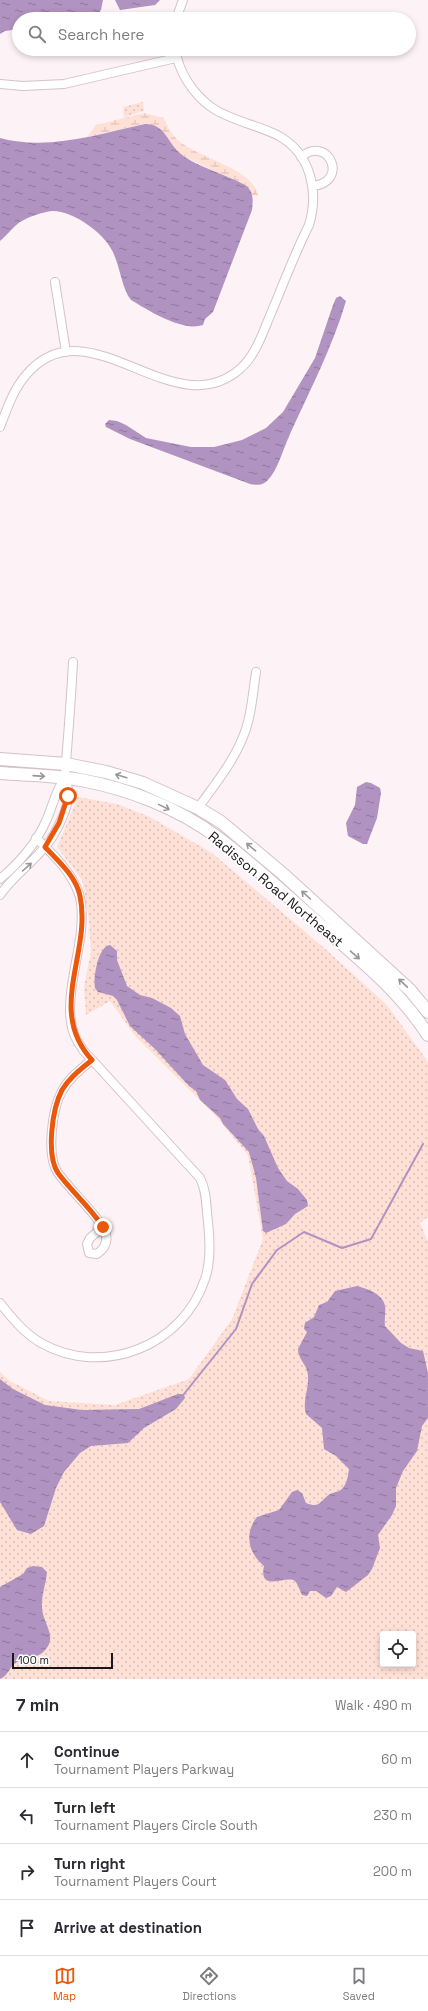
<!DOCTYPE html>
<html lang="en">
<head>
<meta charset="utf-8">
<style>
	:root { --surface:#fff; --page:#f2f2f3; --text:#2b2b33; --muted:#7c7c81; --line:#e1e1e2; --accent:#ea580c }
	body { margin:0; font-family:"Space Grotesk",sans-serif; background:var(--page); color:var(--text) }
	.controls { position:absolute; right:12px; bottom:12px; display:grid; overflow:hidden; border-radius:4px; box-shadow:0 2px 6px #0003 }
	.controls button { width:36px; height:36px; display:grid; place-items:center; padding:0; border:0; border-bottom:1px solid var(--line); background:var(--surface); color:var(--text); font:20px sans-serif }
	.scale { position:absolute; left:12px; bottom:10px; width:101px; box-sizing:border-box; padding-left:4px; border:2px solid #1c1618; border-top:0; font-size:11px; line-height:14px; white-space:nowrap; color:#1c1618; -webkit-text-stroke:3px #fff; paint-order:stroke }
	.stop { position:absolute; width:12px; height:12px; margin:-9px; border:3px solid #ea580c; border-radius:50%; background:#fff }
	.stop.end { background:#ea580c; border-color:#fff; box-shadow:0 1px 4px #0008 }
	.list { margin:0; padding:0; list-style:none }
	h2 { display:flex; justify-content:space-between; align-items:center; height:52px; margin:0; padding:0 16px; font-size:17px }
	h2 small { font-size:13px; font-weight:400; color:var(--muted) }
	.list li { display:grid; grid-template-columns:26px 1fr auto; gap:12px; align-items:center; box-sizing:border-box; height:56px; padding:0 16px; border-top:1px solid var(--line) }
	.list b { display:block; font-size:15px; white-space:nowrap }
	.list p { margin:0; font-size:13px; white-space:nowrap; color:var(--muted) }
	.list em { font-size:13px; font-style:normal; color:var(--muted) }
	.icon { flex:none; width:22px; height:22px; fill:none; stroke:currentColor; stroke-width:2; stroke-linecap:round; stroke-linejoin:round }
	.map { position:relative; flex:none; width:428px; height:1679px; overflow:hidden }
	.search { position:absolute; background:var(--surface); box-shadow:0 2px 6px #0003; left:12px; right:12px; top:12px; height:44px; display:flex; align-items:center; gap:10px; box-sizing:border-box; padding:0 14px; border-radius:22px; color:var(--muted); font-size:15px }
	.sheet { height:276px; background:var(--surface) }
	nav { display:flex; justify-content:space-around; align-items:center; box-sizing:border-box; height:56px; border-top:1px solid var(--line); background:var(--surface); font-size:11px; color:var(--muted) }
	nav a { display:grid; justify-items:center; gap:2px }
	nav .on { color:var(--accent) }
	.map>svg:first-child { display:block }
	.green { fill:url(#green-dots); fill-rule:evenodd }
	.wetland { fill:url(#wetland-marsh) }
	.water { fill:url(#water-ripples) }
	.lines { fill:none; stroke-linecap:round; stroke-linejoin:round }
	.stream { stroke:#b093c0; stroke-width:2 }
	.minor-casing { stroke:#d4c2c8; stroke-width:10 }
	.secondary-casing { stroke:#d4c2c8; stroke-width:14 }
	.minor { stroke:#fff; stroke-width:8 }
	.secondary { stroke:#fff; stroke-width:12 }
	.oneway { stroke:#999697 }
	.route { stroke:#ea580c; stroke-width:5 }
	.labels { text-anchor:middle; stroke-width:3.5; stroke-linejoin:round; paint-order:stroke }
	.street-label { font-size:14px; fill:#1c1618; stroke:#fff }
</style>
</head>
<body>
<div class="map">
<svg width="428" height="1679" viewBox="0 0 428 1679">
	<defs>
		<pattern id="green-dots" width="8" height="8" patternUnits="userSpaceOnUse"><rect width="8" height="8" fill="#fee0d7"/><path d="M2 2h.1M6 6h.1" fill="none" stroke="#d9bfb8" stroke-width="1.8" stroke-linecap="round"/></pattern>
		<pattern id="wetland-marsh" width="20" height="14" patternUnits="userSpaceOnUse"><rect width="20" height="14" fill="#fee0d7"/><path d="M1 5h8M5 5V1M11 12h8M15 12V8" fill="none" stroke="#d9bfb8"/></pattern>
		<pattern id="water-ripples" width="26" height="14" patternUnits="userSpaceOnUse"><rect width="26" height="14" fill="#b093c0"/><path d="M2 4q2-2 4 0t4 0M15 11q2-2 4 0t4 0" fill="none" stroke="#8e779b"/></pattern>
	</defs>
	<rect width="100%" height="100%" fill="#fdf2f6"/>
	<path class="green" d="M 143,102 L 144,111 L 124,117 L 123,107 Z
		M 78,797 L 117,804 L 150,817 L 212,853 L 323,947 L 387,1005 L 428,1062 L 428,1217 L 420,1223 L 428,1242 L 428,1679 L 0,1679 L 0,1372 L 10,1381 L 49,1401 L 115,1405 L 189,1379 L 232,1319 L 263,1239 L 248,1155 L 214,1114 L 136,1037 L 110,1001 L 86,1015 L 84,987 L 91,952 L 89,919 L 82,880 L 57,847 ZM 383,1634 L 413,1634 L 413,1664 L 383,1664 Z"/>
	<path class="wetland" d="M 144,113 L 164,118 C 168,127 172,135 179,141 C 198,158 255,169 258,196 L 252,195 L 250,189 L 180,154 L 172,145 L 145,124 L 87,137 L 96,125 Z"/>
	<path class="water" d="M 0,0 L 103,0 L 101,10 L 94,19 L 19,19 L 19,29 L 5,31 L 0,34 Z
		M 115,0 L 160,0 L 155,5 L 120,10 Z
		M 145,124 C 166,124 167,143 181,154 C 195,166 227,175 245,185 C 254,191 253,200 252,210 L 213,312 L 205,319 L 203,325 C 183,332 149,311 131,300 C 121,288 120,262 110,247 C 101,231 71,210 52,211 C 43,212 28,217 20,222 C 13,227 7,235 0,241 L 0,138 C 48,151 98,134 145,124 Z
		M 340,296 L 346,301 C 333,346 309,392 290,434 C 283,449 278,470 267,481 C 262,486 255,485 250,484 L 130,439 L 106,427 L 105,424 L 109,420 L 117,421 L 126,425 L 146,438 L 191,447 L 214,447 L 242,440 L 266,428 L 283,412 L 315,358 L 333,305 L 336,298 Z
		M 366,782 L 371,783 L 380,788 L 381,793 L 377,818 L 367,844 L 363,844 L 348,836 L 346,823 L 355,805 L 357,787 Z
		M 110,945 L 117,951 L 117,960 L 127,986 L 140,995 L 152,998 L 171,1008 L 180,1016 L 185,1034 L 203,1065 L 225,1080 L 237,1099 L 248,1109 L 258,1129 L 264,1136 L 278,1168 L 287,1181 L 298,1189 L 307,1200 L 308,1206 L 295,1214 L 286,1224 L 266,1233 L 263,1231 L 256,1178 L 249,1152 L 223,1124 L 220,1118 L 200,1100 L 196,1091 L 189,1086 L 155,1049 L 130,1026 L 117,1000 L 113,996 L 98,992 L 95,988 C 93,978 98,946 110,945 Z
		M 357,1286 C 368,1289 383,1294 385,1306 C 386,1313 384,1319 385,1326 L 401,1343 L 409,1348 L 423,1351 L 428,1373 L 428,1418 L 422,1426 L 417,1451 L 403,1471 L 396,1488 L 396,1506 L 392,1515 L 378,1535 L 380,1548 L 372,1569 L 368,1575 L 346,1592 L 337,1587 L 331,1596 L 326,1598 L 316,1591 L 310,1591 L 307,1596 L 302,1595 C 300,1591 298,1584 295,1581 C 287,1574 258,1594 264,1566 C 248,1553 244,1533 257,1517 L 279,1510 L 292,1492 L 297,1490 L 302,1493 L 306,1503 C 321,1509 319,1501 330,1494 C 332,1493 336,1492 339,1491 C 346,1488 348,1477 349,1469 L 336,1456 L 324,1449 L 322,1428 L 306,1414 C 302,1401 309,1389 308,1376 C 308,1365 298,1360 298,1349 L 307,1332 L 304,1329 L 305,1323 L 314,1317 L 319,1305 L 327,1302 L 335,1291 Z
		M 0,1379 L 13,1389 L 45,1405 L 82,1410 L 139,1409 L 178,1394 L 184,1394 L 185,1398 L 176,1409 L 144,1428 L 128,1443 L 91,1446 L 80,1453 L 64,1472 L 56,1488 L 44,1526 L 31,1534 L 17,1530 L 0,1502 Z
		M 33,1566 L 42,1567 L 47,1572 C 46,1583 41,1597 42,1608 C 43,1625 60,1638 42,1653 C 34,1659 25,1657 17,1662 C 10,1666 8,1676 0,1679 L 0,1587 L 23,1574 L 27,1568 Z"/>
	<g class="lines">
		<path class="stream" d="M 184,1394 L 236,1329 L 252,1284 L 277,1250 L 304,1232 L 342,1248 L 371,1239 L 423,1144"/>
		<g class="minor-casing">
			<path id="minor" d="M 176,19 L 183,0
				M 0,84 L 23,86 L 64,84 L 176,58
				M 301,157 C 329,134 350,183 312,186
				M 55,282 L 66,352
				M 0,427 C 7,409 13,390 26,375 C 89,301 172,428 240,369 C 257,354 263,331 272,311 C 284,282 295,253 309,225 C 319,192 311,154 279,136 C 258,125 231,121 211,107 C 192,93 179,72 175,49
				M 198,808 C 216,783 236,759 246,729 C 252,711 253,691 256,672
				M 0,879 C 19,863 36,844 46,821 C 53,806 55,791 65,778
				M 0,895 C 15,873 39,859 53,836 C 60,824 70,805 68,790 C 68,785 65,781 65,775 C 68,738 71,700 73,662
				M 92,1060 C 81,1069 69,1078 62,1091 C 52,1109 46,1156 58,1173 C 72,1192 90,1207 103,1227
				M 103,1227 C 109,1238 107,1247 97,1254 L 89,1253 L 87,1244 L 90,1238 Z
				M 0,1303 C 12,1318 24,1333 41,1343 C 103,1378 183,1346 205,1279 C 211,1262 210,1240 208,1222 C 206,1207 207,1191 200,1178 L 83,1050 C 80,1045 76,1040 74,1034 C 63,1005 78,961 81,931 C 82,919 83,905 79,894 C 71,871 53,854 36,838"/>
		</g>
		<g class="secondary-casing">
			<path id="secondary" d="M 0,759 L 66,764 L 106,772 L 143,783 L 198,808 L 221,822 L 283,874 L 410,990 L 428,1012
				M 0,773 C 27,775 55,775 81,780 C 129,789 178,808 217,837 C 252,863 283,893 316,921 C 356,956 399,990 428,1035"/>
		</g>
		<use href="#minor" class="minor"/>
		<use href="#secondary" class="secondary"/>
	</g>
	<defs><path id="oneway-shaft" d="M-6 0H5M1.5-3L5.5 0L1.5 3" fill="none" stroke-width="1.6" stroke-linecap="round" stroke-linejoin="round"/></defs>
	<g class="oneway">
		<use href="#oneway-shaft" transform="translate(39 776) rotate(4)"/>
		<use href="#oneway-shaft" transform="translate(121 776) rotate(-163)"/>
		<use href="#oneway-shaft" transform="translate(164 807) rotate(26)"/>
		<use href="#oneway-shaft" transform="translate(251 847) rotate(-140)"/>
		<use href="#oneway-shaft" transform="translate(27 867) rotate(-42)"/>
		<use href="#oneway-shaft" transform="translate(306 895) rotate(-138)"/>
		<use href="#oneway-shaft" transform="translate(355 955) rotate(41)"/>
		<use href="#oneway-shaft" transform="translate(403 983) rotate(-137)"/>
	</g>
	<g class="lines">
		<path class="route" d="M 68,796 L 59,823 L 45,847 C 58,861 76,876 80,896 C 92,953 46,1010 92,1060 C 81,1069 69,1078 62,1090 C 52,1109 46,1155 58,1173 C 72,1192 90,1207 103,1227"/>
	</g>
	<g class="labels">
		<g class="street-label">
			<text transform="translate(276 889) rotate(40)" y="5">Radisson Road Northeast</text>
		</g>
	</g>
</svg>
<div class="controls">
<button><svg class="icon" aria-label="locate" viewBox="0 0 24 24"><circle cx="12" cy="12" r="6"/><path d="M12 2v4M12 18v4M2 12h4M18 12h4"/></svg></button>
</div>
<div class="scale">100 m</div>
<div class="stop" style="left:68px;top:796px"></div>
<div class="stop end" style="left:103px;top:1227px"></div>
<div class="search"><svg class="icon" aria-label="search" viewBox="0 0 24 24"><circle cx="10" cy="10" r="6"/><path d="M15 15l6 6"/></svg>Search here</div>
</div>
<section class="sheet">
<h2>7 min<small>Walk · 490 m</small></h2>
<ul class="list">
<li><svg class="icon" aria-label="ahead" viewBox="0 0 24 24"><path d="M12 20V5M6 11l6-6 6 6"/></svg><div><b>Continue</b><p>Tournament Players Parkway</p></div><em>60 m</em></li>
<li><svg class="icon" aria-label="left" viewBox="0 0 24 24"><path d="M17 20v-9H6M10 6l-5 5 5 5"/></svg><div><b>Turn left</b><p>Tournament Players Circle South</p></div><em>230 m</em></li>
<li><svg class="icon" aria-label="right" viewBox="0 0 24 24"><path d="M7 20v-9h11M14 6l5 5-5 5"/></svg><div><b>Turn right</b><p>Tournament Players Court</p></div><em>200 m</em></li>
<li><svg class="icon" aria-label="arrive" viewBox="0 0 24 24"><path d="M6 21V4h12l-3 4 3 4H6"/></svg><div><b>Arrive at destination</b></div></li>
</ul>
</section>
<nav>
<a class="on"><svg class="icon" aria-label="map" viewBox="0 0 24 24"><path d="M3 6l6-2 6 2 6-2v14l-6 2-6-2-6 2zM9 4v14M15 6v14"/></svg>Map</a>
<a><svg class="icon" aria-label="directions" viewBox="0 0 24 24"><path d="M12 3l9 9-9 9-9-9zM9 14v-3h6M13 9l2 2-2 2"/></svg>Directions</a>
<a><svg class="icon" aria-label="saved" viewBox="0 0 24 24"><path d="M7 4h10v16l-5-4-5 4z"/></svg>Saved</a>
</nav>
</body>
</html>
